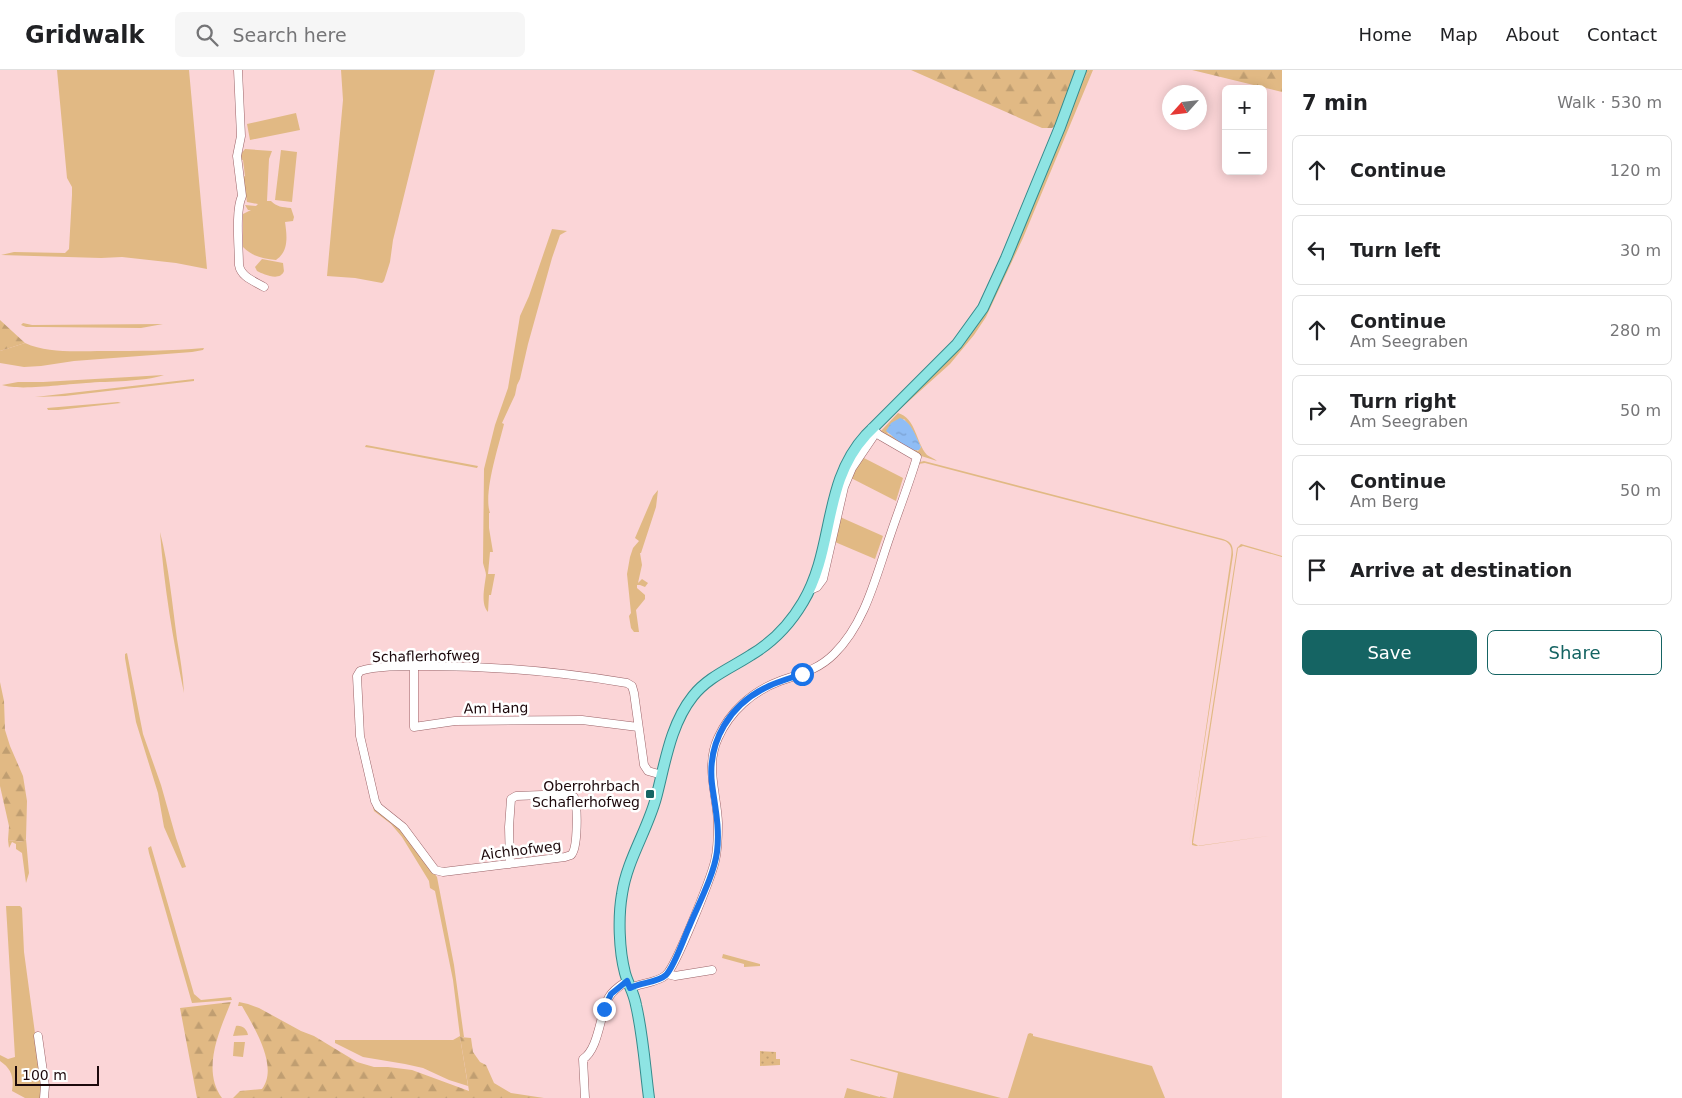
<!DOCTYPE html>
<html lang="en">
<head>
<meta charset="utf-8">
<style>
	:root { --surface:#fff; --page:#f6f6f6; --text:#202124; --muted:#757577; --line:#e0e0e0; --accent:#156463 }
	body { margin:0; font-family:"DejaVu Sans",sans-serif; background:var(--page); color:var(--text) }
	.controls { position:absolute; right:15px; top:15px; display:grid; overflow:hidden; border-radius:8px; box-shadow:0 2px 12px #0003 }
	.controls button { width:45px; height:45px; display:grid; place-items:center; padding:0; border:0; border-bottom:1px solid var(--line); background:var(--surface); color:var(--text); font:25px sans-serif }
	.compass { position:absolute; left:1162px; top:15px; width:45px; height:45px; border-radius:50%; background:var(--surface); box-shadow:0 2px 12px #0003; rotate:243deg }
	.scale { position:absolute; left:15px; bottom:12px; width:84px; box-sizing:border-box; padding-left:5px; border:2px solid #1c080b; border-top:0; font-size:14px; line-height:18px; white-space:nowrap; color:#1c080b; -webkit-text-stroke:4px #fff; paint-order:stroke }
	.stop { position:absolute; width:15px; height:15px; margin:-11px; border:4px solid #1a73e8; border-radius:50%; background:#fff }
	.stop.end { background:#1a73e8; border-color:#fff; box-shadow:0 1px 5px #0008 }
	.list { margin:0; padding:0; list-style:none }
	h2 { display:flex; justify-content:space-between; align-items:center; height:65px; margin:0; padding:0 20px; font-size:21px }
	h2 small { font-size:16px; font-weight:400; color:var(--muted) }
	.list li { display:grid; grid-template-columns:32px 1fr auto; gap:15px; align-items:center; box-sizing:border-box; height:70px; margin:0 10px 10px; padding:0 10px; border:1px solid var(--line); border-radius:8px }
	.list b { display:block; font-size:19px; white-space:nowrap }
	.list p { margin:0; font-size:16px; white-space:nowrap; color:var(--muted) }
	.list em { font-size:16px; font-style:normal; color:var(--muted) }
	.actions { display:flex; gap:10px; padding:15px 20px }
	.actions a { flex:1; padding:11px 0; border:1px solid var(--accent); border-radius:8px; text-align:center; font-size:18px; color:var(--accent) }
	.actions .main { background:var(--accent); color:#fff }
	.icon { flex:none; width:28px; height:28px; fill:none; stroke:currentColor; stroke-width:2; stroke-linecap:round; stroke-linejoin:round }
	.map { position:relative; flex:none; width:1282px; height:1028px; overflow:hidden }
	header { display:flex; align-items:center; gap:30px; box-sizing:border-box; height:70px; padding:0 25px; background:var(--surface); border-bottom:1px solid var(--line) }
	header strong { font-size:24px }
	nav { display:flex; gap:28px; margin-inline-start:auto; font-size:18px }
	.search { width:350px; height:45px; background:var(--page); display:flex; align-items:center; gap:12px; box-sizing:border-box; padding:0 18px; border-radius:8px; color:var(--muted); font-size:19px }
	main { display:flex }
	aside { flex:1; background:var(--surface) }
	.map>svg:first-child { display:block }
	.grass { fill:#e1b984; fill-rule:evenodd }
	.forest { fill:url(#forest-firs) }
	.garden { fill:url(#garden-dots) }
	.water { fill:url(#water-ripples) }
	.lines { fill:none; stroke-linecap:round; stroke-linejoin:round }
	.minor-casing { stroke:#9b6368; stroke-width:9 }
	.major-casing { stroke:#358b8c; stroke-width:12 }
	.minor { stroke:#fff; stroke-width:8 }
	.major { stroke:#8ee4e3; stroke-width:10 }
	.route { stroke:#1a73e8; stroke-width:6 }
	.poi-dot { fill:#156463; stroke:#fff; stroke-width:2 }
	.labels { text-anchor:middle; stroke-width:5; stroke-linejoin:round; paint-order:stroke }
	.street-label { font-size:14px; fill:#1c080b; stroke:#fff }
	.poi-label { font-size:14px; fill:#1c080b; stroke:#fff; text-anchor:end }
</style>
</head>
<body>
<header>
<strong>Gridwalk</strong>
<div class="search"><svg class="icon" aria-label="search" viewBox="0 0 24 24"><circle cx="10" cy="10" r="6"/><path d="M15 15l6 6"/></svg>Search here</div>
<nav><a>Home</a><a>Map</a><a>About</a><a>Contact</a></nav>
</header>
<main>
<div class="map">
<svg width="1282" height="1028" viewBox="0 0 1282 1028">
	<defs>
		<pattern id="forest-firs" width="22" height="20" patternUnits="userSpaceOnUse" patternTransform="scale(1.25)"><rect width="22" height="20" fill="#e1b984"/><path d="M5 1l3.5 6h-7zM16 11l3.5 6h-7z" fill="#c09e71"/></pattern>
		<pattern id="garden-dots" width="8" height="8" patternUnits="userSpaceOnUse" patternTransform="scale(1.25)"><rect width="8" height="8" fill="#e1b984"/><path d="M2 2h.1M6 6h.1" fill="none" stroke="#c09e71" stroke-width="1.8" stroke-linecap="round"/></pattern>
		<pattern id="water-ripples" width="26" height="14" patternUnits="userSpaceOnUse" patternTransform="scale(1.25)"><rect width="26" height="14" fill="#8fbdf5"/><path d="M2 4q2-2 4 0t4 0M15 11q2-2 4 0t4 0" fill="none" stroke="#7ba1d1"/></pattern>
	</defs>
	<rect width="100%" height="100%" fill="#fbd5d7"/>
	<path class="grass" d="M 57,0 L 189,0 L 207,199 L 176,193 L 122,187 L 101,188 L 1,185 L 14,182 L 65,183 L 69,179 L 72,125 L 72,117 L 67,108 Z
		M 341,0 L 435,0 L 393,170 L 390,192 L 384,211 L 382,213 L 355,208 L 327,206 L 343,30 Z
		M 1084,0 L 1084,9 L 1090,0 L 1093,0 L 1023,168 L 986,247 L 974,265 L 950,294 L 879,358 L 970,262 Z
		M 296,43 L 300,60 L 250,70 L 247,54 Z
		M 245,79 L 272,81 L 269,89 L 267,131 L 271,131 C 277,137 282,137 291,138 L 294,147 L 293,151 L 285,152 C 287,166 289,181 276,190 C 262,188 253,187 243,177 L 243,144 L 251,140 L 248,140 L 245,135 L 256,136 L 258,134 L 247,132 L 246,126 L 244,126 L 243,107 L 245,106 L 243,90 L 240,90 L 240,85 Z
		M 281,80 L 297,82 L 292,132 L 275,130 Z
		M 552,159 L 567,161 L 560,165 L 552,188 L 528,274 L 520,309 L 517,315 L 515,325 L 502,353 L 504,354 C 499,375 483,423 490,443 L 489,443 L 489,458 L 493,482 L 490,482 L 488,504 L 495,504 L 491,525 L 489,525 L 488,542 C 480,534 485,515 486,505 C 486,502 484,497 483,493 L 484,399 L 495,355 L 508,318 L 520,246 L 529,226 Z
		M 262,189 L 283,193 C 283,193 284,201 284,201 C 280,212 263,204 257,201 L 255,197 Z
		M 23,253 L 32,255 L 163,254 L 141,258 L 41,257 L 26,257 L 21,255 Z
		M 25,273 C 49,284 79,281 104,281 C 138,281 171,281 204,278 L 203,280 L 192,282 L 74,291 L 41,296 L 24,297 L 0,293 L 0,281 Z
		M 164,305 C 143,312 109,311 86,313 C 66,314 19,321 2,315 L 18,312 L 43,312 Z
		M 194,309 L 194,311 L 65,326 L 35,327 Z
		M 118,332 L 121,333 L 58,340 L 48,340 L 47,338 Z
		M 898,343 C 916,348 916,373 927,385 C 930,387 935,389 937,391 L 915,384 L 880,362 ZM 904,349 L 911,358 L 921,377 L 918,381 L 887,363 Z
		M 366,375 L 478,396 L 477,398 L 372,378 L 365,377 Z
		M 862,387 L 903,408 L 896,431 L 851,408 Z
		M 924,391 L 1223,469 C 1232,472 1233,476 1233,485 L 1189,774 L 1231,487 C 1232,480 1232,475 1225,471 L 925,393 L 918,394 L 920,392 Z
		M 658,420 L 656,437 L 641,483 L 640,483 L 642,495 L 638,513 L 642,509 L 648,513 L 645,517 L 640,515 L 637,515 L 637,518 L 645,525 L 645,529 L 636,540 L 639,562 L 634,562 L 631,558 L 629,546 L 631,543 L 627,504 L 630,487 L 633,478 L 639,471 L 635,468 L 653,426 Z
		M 840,447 L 883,466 L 875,489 L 835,472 Z
		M 160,462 C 169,497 172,533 177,569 C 180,587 183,604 184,623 C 173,570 164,516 160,462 Z
		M 1241,474 L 1282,486 L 1282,487 L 1243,476 L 1238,478 L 1193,773 L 1199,776 L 1282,764 L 1196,776 L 1192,775 L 1192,771 L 1237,478 Z
		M 127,583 L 143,664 L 161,715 L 176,768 L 186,797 L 182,798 L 164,757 L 158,723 L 136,652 L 125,588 L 125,584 Z
		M 362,689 L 373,733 L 399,755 L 437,807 L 454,895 L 464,967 L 460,967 L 468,1016 L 449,1010 L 423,998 L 405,994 L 363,987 L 335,973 L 335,970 L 453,970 L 460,966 L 453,910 L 435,821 L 430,818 L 429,811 L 402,767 L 391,754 L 374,741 Z
		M 26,769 L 29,803 L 26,813 L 22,783 L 16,779 L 16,774 L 12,772 L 9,778 L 8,770 L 23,772 Z
		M 151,776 L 194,924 L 201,930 L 231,927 L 232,930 L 192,933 L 149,783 L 148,778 Z
		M 6,836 L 20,836 L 22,838 L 24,882 L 42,1015 L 42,1028 L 25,1028 L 12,1021 C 14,1008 12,999 0,991 L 0,985 L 8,989 L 15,987 Z
		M 723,884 L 760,894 L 760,896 L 744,897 L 744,894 L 722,888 Z
		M 236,956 C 242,955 247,959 248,965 L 233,966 Z
		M 1030,963 L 1033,964 L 1033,966 L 1152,996 L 1165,1028 L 1008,1028 L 1028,964 Z
		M 234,972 L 245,972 L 243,987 L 233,986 Z
		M 851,989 L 1001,1028 L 893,1028 L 898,1003 L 850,990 Z
		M 847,1018 L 880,1027 L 880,1026 L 888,1028 L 844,1028 Z"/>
	<path class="forest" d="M 911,0 L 1090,0 L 1084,9 L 1082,9 L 1055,56 L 1052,58 L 1042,58 Z
		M 1192,0 L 1282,0 L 1282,22 Z
		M 0,250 L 25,273 L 0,281 Z
		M 0,612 L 4,631 L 5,660 L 10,676 L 23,706 L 27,731 L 26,769 L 24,772 L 8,770 L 9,756 L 0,716 Z
		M 231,932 C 220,960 201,999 222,1028 L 197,1028 L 180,938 Z
		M 239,932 L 248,934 L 259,938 L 301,961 L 314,966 L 357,992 L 374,997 L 388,997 L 412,1000 L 469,1021 L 460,967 L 471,968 L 473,982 L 480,992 L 486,995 L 494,1013 L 511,1023 L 544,1028 L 233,1028 L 240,1021 L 262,1019 C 279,997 254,957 242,936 L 238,936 Z"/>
	<path class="garden" d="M 760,981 L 776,982 L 776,989 L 780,989 L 780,995 L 760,996 Z"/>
	<path class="water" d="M 900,348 C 911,351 916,367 921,377 L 919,380 C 908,382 894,367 886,361 L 891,353 Z"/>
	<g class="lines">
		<g class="minor-casing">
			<path id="minor" d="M 238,0 L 241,66 L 237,86 L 242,126 C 235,141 239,178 239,195 C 241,207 254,211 264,217
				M 810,520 L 817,517 L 823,509 L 844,417 L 852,398 L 873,367 L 872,358
				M 414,596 L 414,657 L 455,651 L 582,650 L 638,657
				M 510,794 L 509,757 L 511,729 L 516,726 L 568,724 L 574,727 C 578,736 578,779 571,785 L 565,787 L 443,802 L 435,800 L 403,757 L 378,737 L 375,731 L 360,666 L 357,606 L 360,601 C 379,595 408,596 428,596 C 495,596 561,602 627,613 L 632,616 L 634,623 L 644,695 L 648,701 L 662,705
				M 667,904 L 675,906 L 712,900
				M 630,918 C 641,913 657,913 666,905 C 676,896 711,808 715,791 C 718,779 718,766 718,753 C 717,724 705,696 718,668 C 730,641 753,621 780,611 C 800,604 818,600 834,584 C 865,554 876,506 890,466 C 899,439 909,414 917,387 L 879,365 L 872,358
				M 38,966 L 45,1016 L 44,1028
				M 585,1028 L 583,989 C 599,979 600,943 609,927 C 613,920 621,915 627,911"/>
		</g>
		<g class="major-casing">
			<path id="major" d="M 649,1028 C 645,997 643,965 636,935 C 634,923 628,914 625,903 C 619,880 618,847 622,824 C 627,790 647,761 656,728 C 665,694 670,655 693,626 C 708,607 731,598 751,585 C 773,572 790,554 803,532 C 835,478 822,413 866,365 L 957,274 L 983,238 L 1006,188 L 1060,57 L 1081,0"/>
		</g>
		<use href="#minor" class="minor"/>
		<use href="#major" class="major"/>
	</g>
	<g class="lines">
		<path class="route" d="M 604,939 L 611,924 L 627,911 L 630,918 C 641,912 657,913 666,905 C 674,897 684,868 689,857 C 698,835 714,805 717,782 C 720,758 715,737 712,714 C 707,671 730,634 769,616 C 780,611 791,608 802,604"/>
	</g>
	<rect class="poi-dot" x="645" y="719" width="10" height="10" rx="2.5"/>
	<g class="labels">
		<g class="street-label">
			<text transform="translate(426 586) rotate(-1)" y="5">Schaflerhofweg</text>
			<text transform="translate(496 638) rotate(-1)" y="5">Am Hang</text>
			<text transform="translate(521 780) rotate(-7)" y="5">Aichhofweg</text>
		</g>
		<g class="poi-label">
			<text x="640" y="721">Oberrohrbach<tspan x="640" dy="16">Schaflerhofweg</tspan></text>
		</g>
	</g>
</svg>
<div class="controls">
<button>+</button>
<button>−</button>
</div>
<svg class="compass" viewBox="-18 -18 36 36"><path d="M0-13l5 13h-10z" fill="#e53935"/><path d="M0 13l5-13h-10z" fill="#757577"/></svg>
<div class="scale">100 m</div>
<div class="stop" style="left:802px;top:604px"></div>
<div class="stop end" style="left:604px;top:939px"></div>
</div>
<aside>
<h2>7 min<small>Walk · 530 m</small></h2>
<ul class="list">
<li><svg class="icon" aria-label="ahead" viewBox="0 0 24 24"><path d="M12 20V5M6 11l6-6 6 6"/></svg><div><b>Continue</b></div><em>120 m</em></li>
<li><svg class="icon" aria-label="left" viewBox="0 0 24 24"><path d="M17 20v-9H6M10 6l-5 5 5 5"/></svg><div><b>Turn left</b></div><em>30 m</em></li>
<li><svg class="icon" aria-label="ahead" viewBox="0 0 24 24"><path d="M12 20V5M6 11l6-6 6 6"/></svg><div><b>Continue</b><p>Am Seegraben</p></div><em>280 m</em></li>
<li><svg class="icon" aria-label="right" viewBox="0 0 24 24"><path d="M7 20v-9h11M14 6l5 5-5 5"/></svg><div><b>Turn right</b><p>Am Seegraben</p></div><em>50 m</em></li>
<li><svg class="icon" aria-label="ahead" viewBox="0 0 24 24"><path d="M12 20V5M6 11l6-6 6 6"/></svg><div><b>Continue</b><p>Am Berg</p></div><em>50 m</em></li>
<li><svg class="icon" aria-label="arrive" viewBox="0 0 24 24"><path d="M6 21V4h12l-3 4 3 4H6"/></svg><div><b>Arrive at destination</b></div></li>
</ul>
<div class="actions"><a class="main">Save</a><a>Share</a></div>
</aside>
</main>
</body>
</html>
